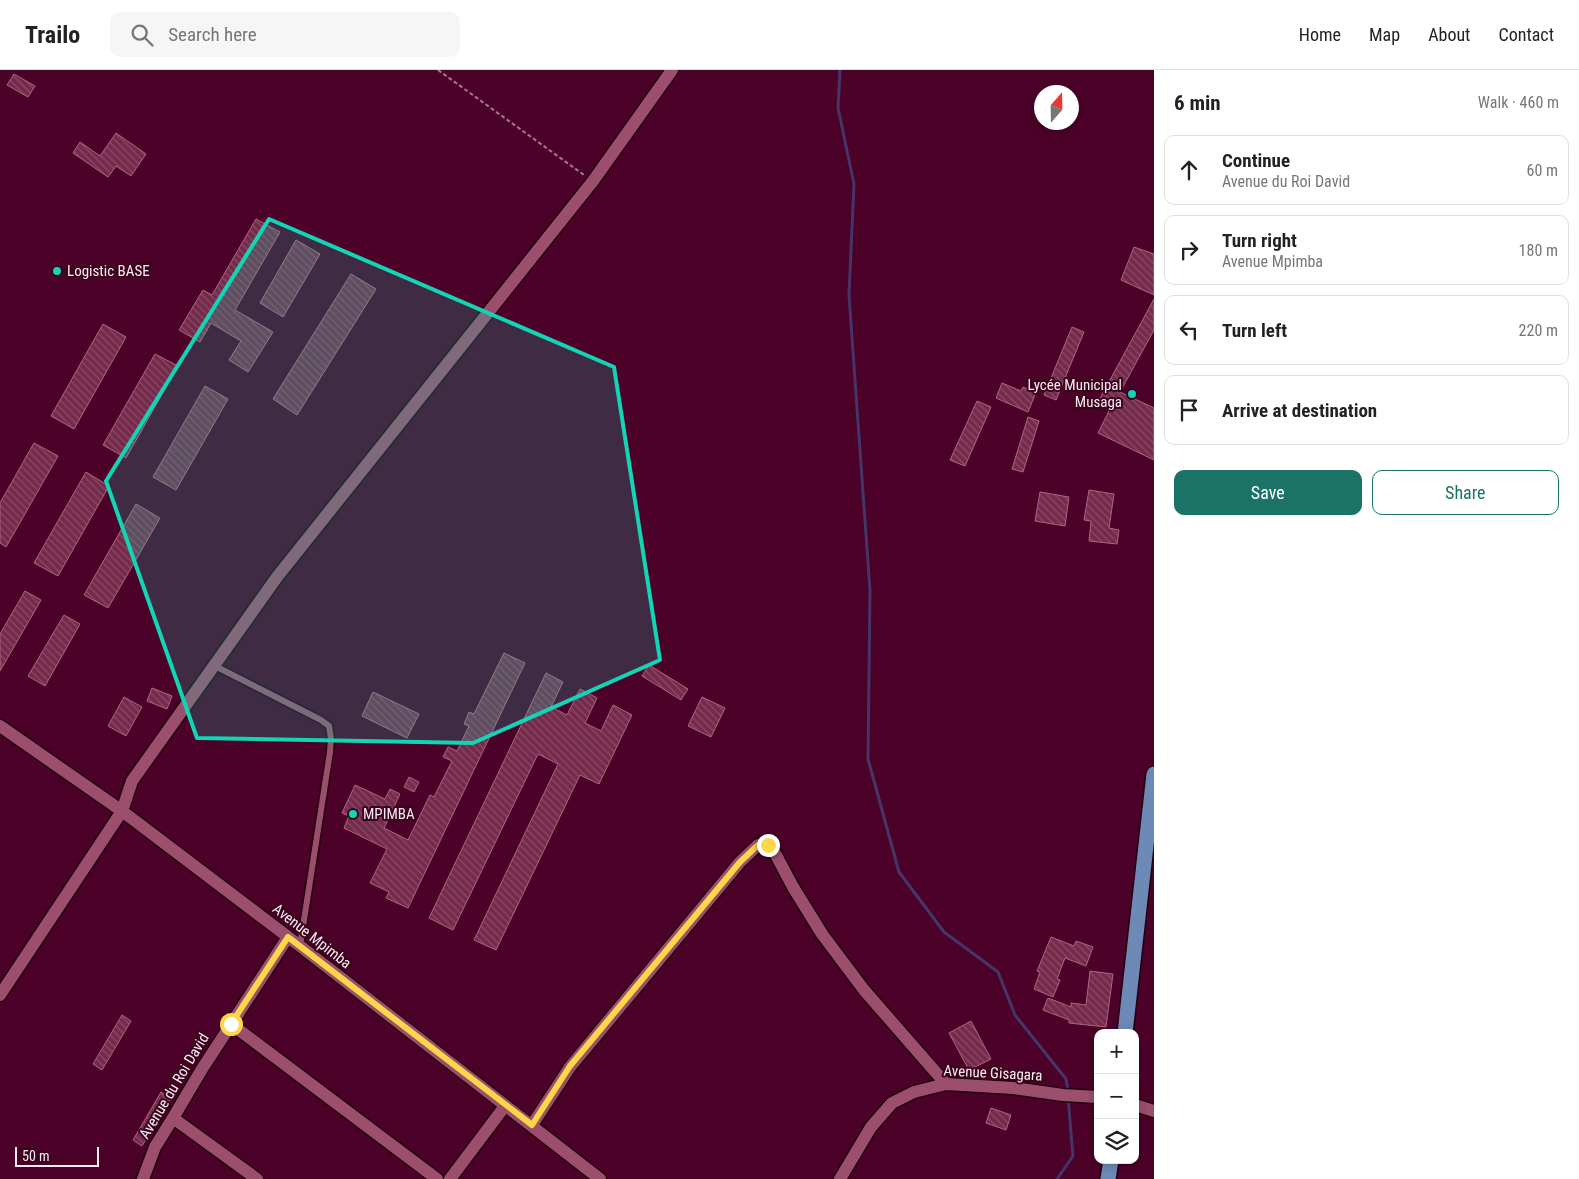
<!DOCTYPE html>
<html lang="en">
<head>
<meta charset="utf-8">
<style>
	:root { --surface:#fff; --page:#f6f6f6; --text:#222; --muted:#767676; --line:#e0e0e0; --accent:#1a7364 }
	body { margin:0; font-family:"Roboto Condensed",sans-serif; background:var(--page); color:var(--text) }
	.controls { position:absolute; right:15px; bottom:15px; display:grid; overflow:hidden; border-radius:10px; box-shadow:0 2px 8px #0003 }
	.controls button { width:45px; height:45px; display:grid; place-items:center; padding:0; border:0; border-bottom:1px solid var(--line); background:var(--surface); color:var(--text); font:25px sans-serif }
	.compass { position:absolute; left:1034px; top:15px; width:45px; height:45px; border-radius:50%; background:var(--surface); box-shadow:0 2px 8px #0003; rotate:20deg }
	.scale { position:absolute; left:15px; bottom:12px; width:84px; box-sizing:border-box; padding-left:5px; border:2px solid #fdebf1; border-top:0; font-size:14px; line-height:18px; white-space:nowrap; color:#fdebf1; -webkit-text-stroke:4px #39031e; paint-order:stroke }
	.stop { position:absolute; width:15px; height:15px; margin:-11px; border:4px solid #ffd54a; border-radius:50%; background:#fff }
	.stop.end { background:#ffd54a; border-color:#fff; box-shadow:0 1px 5px #0008 }
	.list { margin:0; padding:0; list-style:none }
	h2 { display:flex; justify-content:space-between; align-items:center; height:65px; margin:0; padding:0 20px; font-size:21px }
	h2 small { font-size:16px; font-weight:400; color:var(--muted) }
	.list li { display:grid; grid-template-columns:32px 1fr auto; gap:15px; align-items:center; box-sizing:border-box; height:70px; margin:0 10px 10px; padding:0 10px; border:1px solid var(--line); border-radius:10px }
	.list b { display:block; font-size:19px; white-space:nowrap }
	.list p { margin:0; font-size:16px; white-space:nowrap; color:var(--muted) }
	.list em { font-size:16px; font-style:normal; color:var(--muted) }
	.actions { display:flex; gap:10px; padding:15px 20px }
	.actions a { flex:1; padding:11px 0; border:1px solid var(--accent); border-radius:10px; text-align:center; font-size:18px; color:var(--accent) }
	.actions .main { background:var(--accent); color:#fff }
	.icon { flex:none; width:28px; height:28px; fill:none; stroke:currentColor; stroke-width:2; stroke-linecap:round; stroke-linejoin:round }
	.map { position:relative; flex:none; width:1154px; height:1109px; overflow:hidden }
	header { display:flex; align-items:center; gap:30px; box-sizing:border-box; height:70px; padding:0 25px; background:var(--surface); border-bottom:1px solid var(--line) }
	header strong { font-size:24px }
	nav { display:flex; gap:28px; margin-inline-start:auto; font-size:18px }
	.search { width:350px; height:45px; background:var(--page); display:flex; align-items:center; gap:12px; box-sizing:border-box; padding:0 18px; border-radius:10px; color:var(--muted); font-size:19px }
	main { display:flex }
	aside { flex:1; background:var(--surface) }
	.map>svg:first-child { display:block }
	.lines { fill:none; stroke-linecap:round; stroke-linejoin:round }
	.stream { stroke:#453569; stroke-width:3 }
	.building { fill:url(#building-back-hatch); stroke:#b36382 }
	.lane-casing { stroke:#230110; stroke-width:9 }
	.street-casing { stroke:#230110; stroke-width:15 }
	.primary-casing { stroke:#230110; stroke-width:18 }
	.path { stroke:#a6798f; stroke-width:2; stroke-dasharray:4 2.5; stroke-linecap:butt }
	.lane { stroke:#9c4e6d; stroke-width:6 }
	.street { stroke:#9c4e6d; stroke-width:12 }
	.primary { stroke:#6d89b6; stroke-width:15 }
	.route { stroke:#ffd54a; stroke-width:6 }
	.marked { fill:#11d5b4; fill-opacity:0.2; stroke:#11d5b4; stroke-width:4; stroke-linejoin:round }
	.poi-dot { fill:#11d5b4; stroke:#39031e; stroke-width:2 }
	.labels { text-anchor:middle; stroke-width:4; stroke-linejoin:round; paint-order:stroke }
	.poi-label { font-size:15px; fill:#fdebf1; stroke:#39031e; text-anchor:start }
	.street-label { font-size:15px; fill:#fdebf1; stroke:#39031e }
</style>
</head>
<body>
<header>
<strong>Trailo</strong>
<div class="search"><svg class="icon" aria-label="search" viewBox="0 0 24 24"><circle cx="10" cy="10" r="6"/><path d="M15 15l6 6"/></svg>Search here</div>
<nav><a>Home</a><a>Map</a><a>About</a><a>Contact</a></nav>
</header>
<main>
<div class="map">
<svg width="1154" height="1109" viewBox="0 0 1154 1109">
	<defs>
		<pattern id="building-back-hatch" width="6" height="6" patternUnits="userSpaceOnUse" patternTransform="scale(1.25)"><rect width="6" height="6" fill="#742b4b"/><path d="M-1 5l2 2M0 0l6 6M5-1l2 2" fill="none" stroke="#894a65"/></pattern>
	</defs>
	<rect width="100%" height="100%" fill="#4b0128"/>
	<g class="lines">
		<path class="stream" d="M 840,0 L 838,38 L 854,114 L 849,225 L 870,521 L 868,689 L 899,802 L 944,862 L 998,902 L 1015,945 L 1066,1009 L 1068,1021
			M 1057,1109 L 1073,1086 L 1068,1027"/>
	</g>
	<path class="building" d="M 14,4 L 35,16 L 28,27 L 7,15 Z
		M 116,63 L 146,84 L 131,106 L 116,96 L 108,107 L 73,83 L 80,72 L 100,86 Z
		M 256,149 L 280,162 L 235,240 L 273,262 L 248,302 L 229,290 L 241,271 L 211,253 L 200,272 L 179,260 L 203,220 L 212,225 Z
		M 296,170 L 320,184 L 283,247 L 260,233 Z
		M 1134,177 L 1154,184 L 1154,225 L 1121,210 Z
		M 351,204 L 376,219 L 297,345 L 273,329 Z
		M 1154,229 L 1154,260 L 1120,322 L 1154,338 L 1154,390 L 1098,363 L 1111,337 L 1099,330 Z
		M 103,254 L 126,267 L 74,359 L 51,346 Z
		M 1072,257 L 1084,262 L 1056,330 L 1044,325 Z
		M 155,284 L 178,296 L 126,388 L 103,375 Z
		M 1002,313 L 1021,321 L 1023,317 L 1036,322 L 1028,342 L 996,328 Z
		M 205,316 L 228,329 L 176,420 L 153,407 Z
		M 977,331 L 991,337 L 965,396 L 950,390 Z
		M 1028,347 L 1039,351 L 1023,402 L 1012,399 Z
		M 34,373 L 58,386 L 6,477 L 0,473 L 0,433 Z
		M 86,402 L 109,416 L 58,506 L 34,493 Z
		M 1089,420 L 1114,424 L 1109,458 L 1119,460 L 1117,474 L 1089,471 L 1091,451 L 1084,450 Z
		M 1040,422 L 1069,427 L 1065,456 L 1035,451 Z
		M 136,434 L 160,448 L 108,538 L 84,525 Z
		M 25,521 L 41,530 L 0,601 L 0,564 Z
		M 64,545 L 80,554 L 45,616 L 28,606 Z
		M 504,583 L 525,593 L 408,838 L 386,828 L 389,822 L 370,813 L 387,779 L 344,758 L 349,746 L 342,743 L 355,715 L 385,729 L 390,719 L 400,724 L 384,758 L 408,770 L 430,725 L 434,727 L 452,691 L 443,687 L 448,677 L 457,681 L 469,656 L 464,654 L 469,642 L 474,644 Z
		M 649,595 L 688,619 L 681,630 L 642,606 Z
		M 546,603 L 563,612 L 551,637 L 567,645 L 580,619 L 597,628 L 585,653 L 601,661 L 613,635 L 632,645 L 599,714 L 580,705 L 496,880 L 474,870 L 558,694 L 538,684 L 453,860 L 429,848 Z
		M 152,618 L 172,626 L 167,639 L 147,631 Z
		M 373,622 L 419,644 L 407,668 L 362,646 Z
		M 124,627 L 142,637 L 126,666 L 108,656 Z
		M 702,627 L 725,638 L 711,667 L 688,656 Z
		M 409,707 L 419,712 L 414,722 L 404,717 Z
		M 1051,867 L 1074,876 L 1076,871 L 1093,877 L 1086,896 L 1065,888 L 1057,909 L 1060,910 L 1053,927 L 1034,919 L 1040,902 L 1037,901 Z
		M 1090,901 L 1113,904 L 1106,957 L 1069,953 L 1069,950 L 1043,940 L 1048,928 L 1071,937 L 1071,933 L 1086,935 Z
		M 122,945 L 131,951 L 102,1000 L 93,994 Z
		M 971,951 L 991,989 L 969,1000 L 949,963 Z
		M 161,1022 L 171,1028 L 142,1076 L 133,1070 Z
		M 991,1038 L 1011,1045 L 1006,1060 L 986,1053 Z"/>
	<g class="lines">
		<g class="lane-casing">
			<path id="lane" d="M 215,596 L 321,650 L 329,656 L 331,669 L 330,682 L 300,876"/>
		</g>
		<g class="street-casing">
			<path id="street" d="M 0,656 L 122,741 L 300,876 L 600,1109
				M 0,925 L 122,741 L 132,711 L 277,507 L 593,111 L 672,0
				M 231,954 L 437,1109
				M 1135,1035 L 1154,1041
				M 173,1048 L 257,1109
				M 532,1055 L 570,997 L 740,792 L 758,775 L 768,775 L 776,785 L 793,817 L 822,864 L 864,920 L 946,1014
				M 143,1109 L 155,1077 L 173,1048 L 202,999 L 288,867
				M 450,1109 L 505,1036
				M 840,1109 L 871,1057 L 892,1033 L 914,1022 L 946,1014 L 1013,1018 L 1063,1025 L 1098,1027"/>
		</g>
		<g class="primary-casing">
			<path id="primary" d="M 1125,963 L 1154,704
				M 1108,1109 L 1111,1090"/>
		</g>
		<path class="path" d="M 438,0 L 584,105"/>
		<use href="#lane" class="lane"/>
		<use href="#street" class="street"/>
		<use href="#primary" class="primary"/>
	</g>
	<g class="lines">
		<path class="route" d="M 231,954 L 288,867 L 532,1055 L 570,996 L 740,792 L 758,775 L 768,775"/>
	</g>
	<path class="marked" d="M 269,149 L 614,297 L 660,590 L 473,673 L 197,668 L 106,411 Z"/>
	<g class="poi-dot">
		<circle cx="57" cy="201" r="5"/>
		<circle cx="1132" cy="324" r="5"/>
		<circle cx="353" cy="744" r="5"/>
	</g>
	<g class="labels">
		<g class="poi-label">
			<text x="67" y="206">Logistic BASE</text>
			<text x="1122" y="320" text-anchor="end">Lycée Municipal<tspan x="1122" dy="17">Musaga</tspan></text>
			<text x="363" y="749">MPIMBA</text>
		</g>
		<g class="street-label">
			<text transform="translate(312 866) rotate(38)" y="5">Avenue Mpimba</text>
			<text transform="translate(993 1003) rotate(3)" y="5">Avenue Gisagara</text>
			<text transform="translate(174 1016) rotate(-59)" y="5">Avenue du Roi David</text>
		</g>
	</g>
</svg>
<div class="controls">
<button>+</button>
<button>−</button>
<button><svg class="icon" aria-label="layers" viewBox="0 0 24 24"><path d="M12 4l9 5-9 5-9-5zM3 14l9 5 9-5"/></svg></button>
</div>
<svg class="compass" viewBox="-18 -18 36 36"><path d="M0-13l5 13h-10z" fill="#e53935"/><path d="M0 13l5-13h-10z" fill="#767676"/></svg>
<div class="scale">50 m</div>
<div class="stop" style="left:231px;top:954px"></div>
<div class="stop end" style="left:768px;top:775px"></div>
</div>
<aside>
<h2>6 min<small>Walk · 460 m</small></h2>
<ul class="list">
<li><svg class="icon" aria-label="ahead" viewBox="0 0 24 24"><path d="M12 20V5M6 11l6-6 6 6"/></svg><div><b>Continue</b><p>Avenue du Roi David</p></div><em>60 m</em></li>
<li><svg class="icon" aria-label="right" viewBox="0 0 24 24"><path d="M7 20v-9h11M14 6l5 5-5 5"/></svg><div><b>Turn right</b><p>Avenue Mpimba</p></div><em>180 m</em></li>
<li><svg class="icon" aria-label="left" viewBox="0 0 24 24"><path d="M17 20v-9H6M10 6l-5 5 5 5"/></svg><div><b>Turn left</b></div><em>220 m</em></li>
<li><svg class="icon" aria-label="arrive" viewBox="0 0 24 24"><path d="M6 21V4h12l-3 4 3 4H6"/></svg><div><b>Arrive at destination</b></div></li>
</ul>
<div class="actions"><a class="main">Save</a><a>Share</a></div>
</aside>
</main>
</body>
</html>
